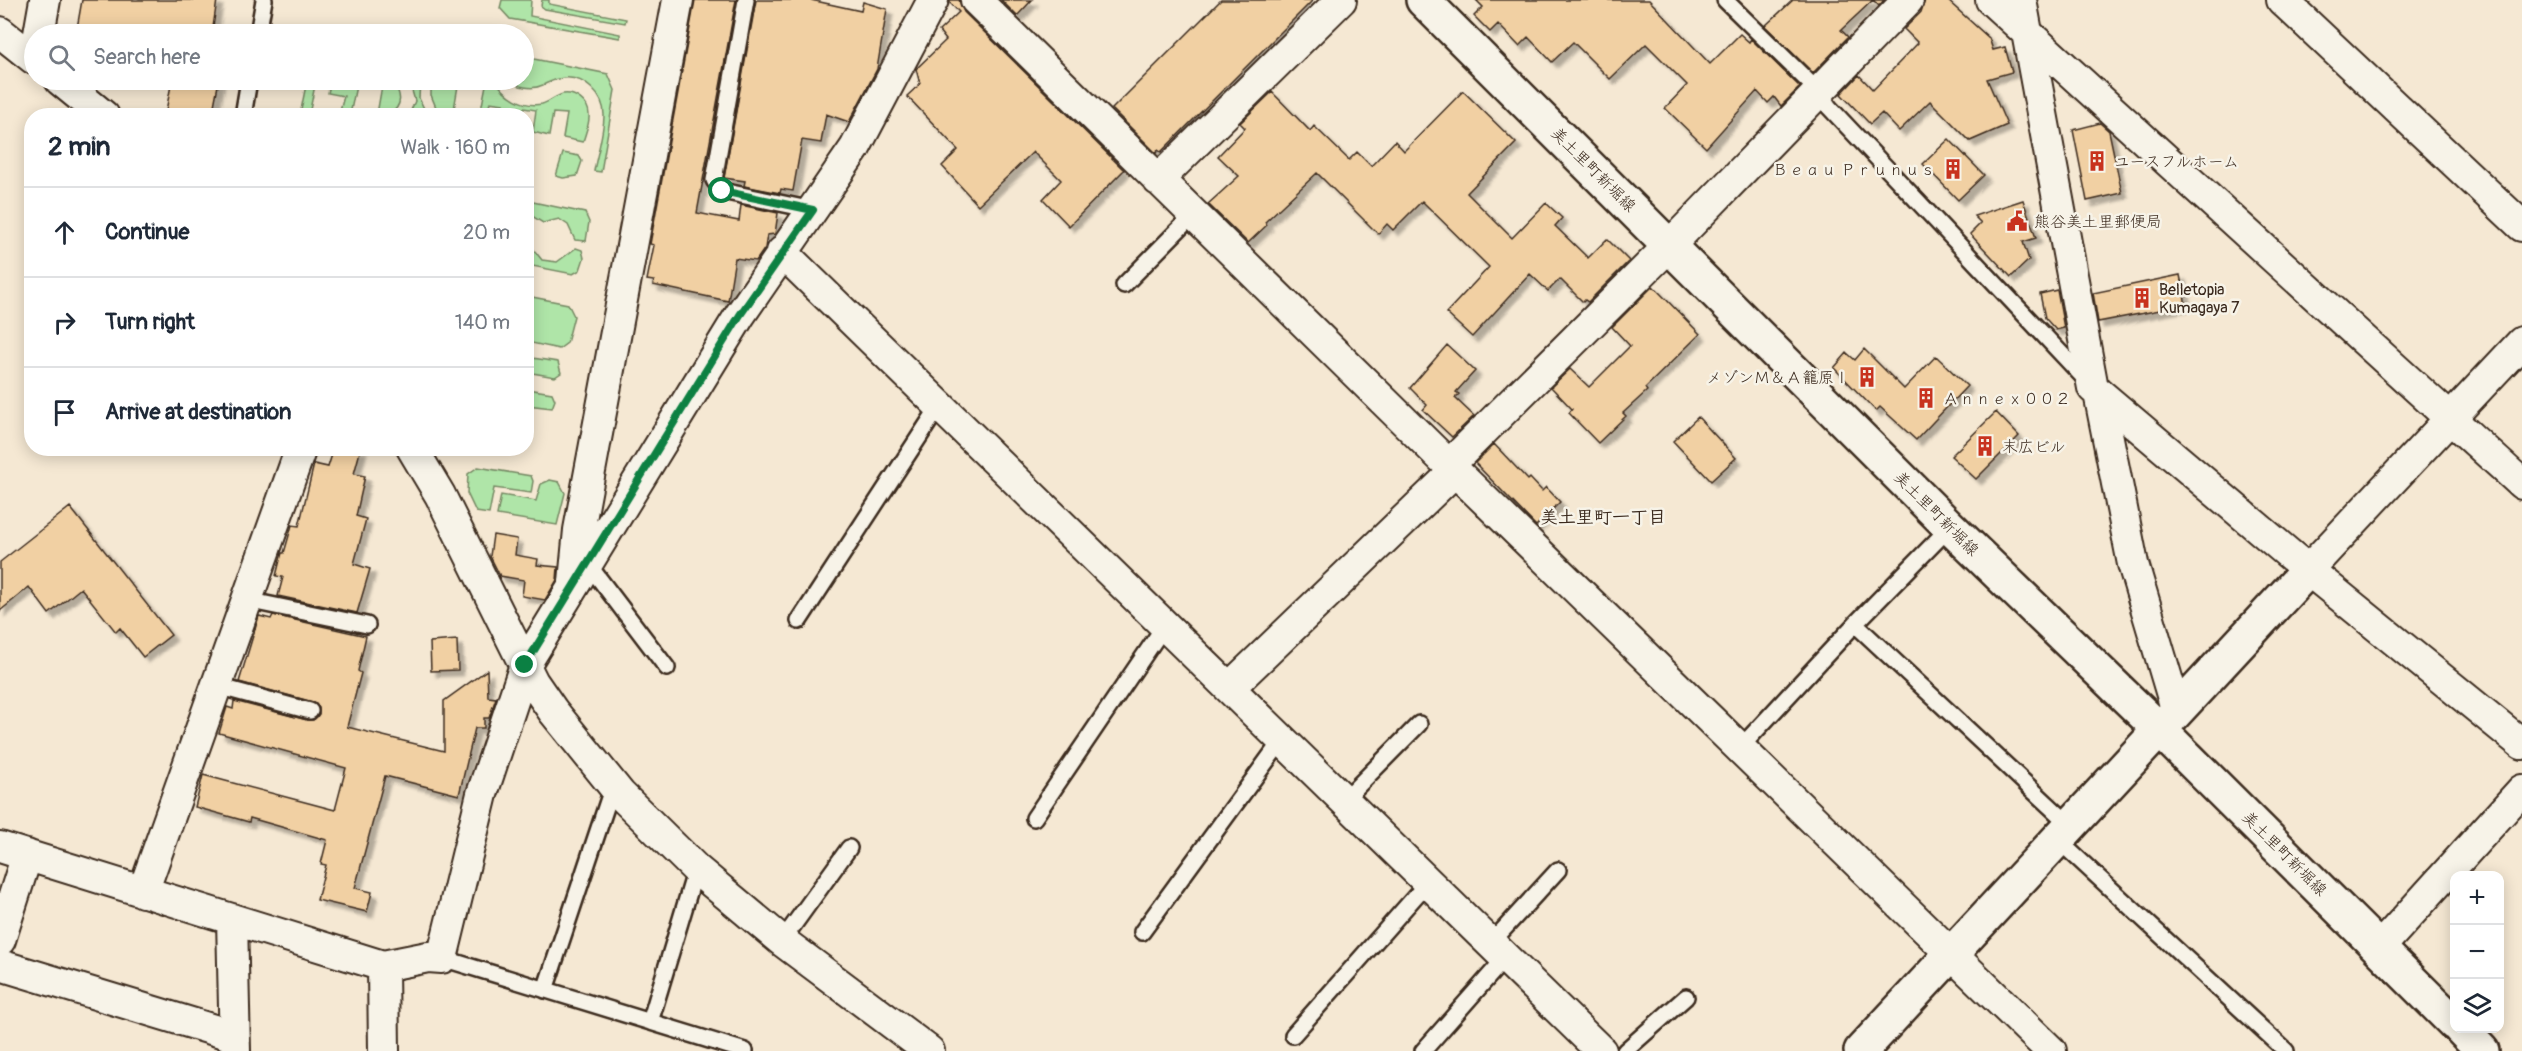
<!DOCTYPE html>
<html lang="en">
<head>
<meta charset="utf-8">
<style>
	:root { --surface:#fff; --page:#f6f6f7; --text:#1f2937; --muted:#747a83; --line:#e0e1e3 }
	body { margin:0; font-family:Pangolin,"Klee One",sans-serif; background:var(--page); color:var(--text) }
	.controls { position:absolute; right:18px; bottom:18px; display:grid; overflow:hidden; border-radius:12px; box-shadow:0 3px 15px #0003 }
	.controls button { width:54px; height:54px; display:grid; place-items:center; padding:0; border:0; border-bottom:2px solid var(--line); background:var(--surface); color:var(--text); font:30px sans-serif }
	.stop { position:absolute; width:18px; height:18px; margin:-14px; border:4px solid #0b8043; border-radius:50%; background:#fff }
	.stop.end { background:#0b8043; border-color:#fff; box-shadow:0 2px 6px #0008 }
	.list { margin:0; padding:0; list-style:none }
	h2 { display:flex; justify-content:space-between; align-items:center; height:78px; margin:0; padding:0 24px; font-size:26px }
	h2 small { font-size:20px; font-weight:400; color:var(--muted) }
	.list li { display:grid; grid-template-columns:39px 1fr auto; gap:18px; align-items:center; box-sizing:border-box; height:90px; padding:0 24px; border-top:2px solid var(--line) }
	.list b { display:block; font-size:22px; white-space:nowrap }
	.list em { font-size:20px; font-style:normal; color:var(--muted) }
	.icon { flex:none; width:33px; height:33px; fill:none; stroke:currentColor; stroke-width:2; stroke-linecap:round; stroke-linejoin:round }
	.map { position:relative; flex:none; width:2522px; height:1051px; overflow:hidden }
	.search { position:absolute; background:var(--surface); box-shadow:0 3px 15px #0003; left:24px; top:24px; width:510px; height:66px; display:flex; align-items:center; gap:15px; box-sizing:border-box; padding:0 21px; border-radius:33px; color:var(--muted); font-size:22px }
	.panel { position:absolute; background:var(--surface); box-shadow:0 3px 15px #0003; left:24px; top:108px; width:510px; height:348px; border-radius:24px }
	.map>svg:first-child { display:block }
	.green { fill:#afe5a8; stroke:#758863; stroke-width:1.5 }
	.building { fill:#f1d0a3; stroke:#3b2a1e; stroke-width:1.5; filter:url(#shadow) }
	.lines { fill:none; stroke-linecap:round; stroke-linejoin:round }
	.lane-casing { stroke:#3b2a1e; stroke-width:20 }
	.street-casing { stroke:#3b2a1e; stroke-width:34 }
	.secondary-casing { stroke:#3b2a1e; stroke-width:38 }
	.lane { stroke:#f7f3e8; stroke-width:15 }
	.street { stroke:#f7f3e8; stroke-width:30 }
	.secondary { stroke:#f7f3e8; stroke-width:33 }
	.route { stroke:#0b8043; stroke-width:8 }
	.labels { text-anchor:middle; stroke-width:5; stroke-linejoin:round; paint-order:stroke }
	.poi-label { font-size:16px; fill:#3b2a1e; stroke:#f7f3e8; text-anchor:start }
	.street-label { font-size:16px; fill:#3b2a1e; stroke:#f7f3e8 }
	.neighbourhood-label { font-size:18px; font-weight:bold; fill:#3b2a1e; stroke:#f7f3e8 }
</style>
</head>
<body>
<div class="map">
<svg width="2522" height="1051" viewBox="0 0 2522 1051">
	<defs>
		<filter id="shadow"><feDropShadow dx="5.5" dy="5.5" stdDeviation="1.5" flood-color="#0004"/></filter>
	</defs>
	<rect width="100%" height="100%" fill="#f5e8d3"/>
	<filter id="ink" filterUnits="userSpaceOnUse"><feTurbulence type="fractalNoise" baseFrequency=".0167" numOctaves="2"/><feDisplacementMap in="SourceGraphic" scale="12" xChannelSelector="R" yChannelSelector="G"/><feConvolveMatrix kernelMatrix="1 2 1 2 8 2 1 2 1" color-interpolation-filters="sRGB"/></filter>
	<g filter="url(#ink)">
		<path class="green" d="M 502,0 L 531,0 L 530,16 L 620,34 L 620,38 L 510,19 L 500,8 Z
			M 542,0 L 549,0 L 549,4 L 626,19 L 625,23 L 545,9 L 541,6 Z
			M 324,23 L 363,29 L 366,34 L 315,34 L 316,29 Z
			M 524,57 L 608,74 L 615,90 L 601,172 L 594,171 C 597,154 604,133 604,115 C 604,95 584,76 564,78 C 544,80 542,92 520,86 L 514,80 L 524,80 Z
			M 307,80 L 316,80 L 309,115 L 300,115 Z
			M 331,80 L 357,81 L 350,115 L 324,115 L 325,112 L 339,115 L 344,96 L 328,93 Z
			M 383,80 L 393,80 C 401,95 404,105 389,115 L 377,114 Z
			M 409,80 L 420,80 L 419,98 L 427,115 L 409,115 L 415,101 Z
			M 437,80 L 459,80 L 453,115 L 439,115 L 431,95 L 431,86 Z
			M 487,80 L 495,80 C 505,95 522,108 542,104 C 549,102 555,96 563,94 C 574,92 589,102 589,115 C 590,123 585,134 583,142 L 563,138 L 567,114 L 553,113 L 549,136 L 533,132 L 536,110 L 524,108 L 522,115 L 502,115 L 503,104 L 490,102 L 487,115 L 480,115 Z
			M 563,153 L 579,156 L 582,161 L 577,176 L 563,178 L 556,176 Z
			M 533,202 L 585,213 L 589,222 L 586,241 L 575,240 L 568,225 L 559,219 L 543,223 L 527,213 L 529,204 Z
			M 576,248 L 582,250 L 584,258 L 580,270 L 573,274 L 527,265 L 527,255 L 534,250 L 542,260 L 557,262 Z
			M 527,296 L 568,304 L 574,316 L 567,343 L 559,349 L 527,342 Z
			M 526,357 L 558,362 L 561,373 L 555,377 L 527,372 Z
			M 527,389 L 552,393 L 555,400 L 552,408 L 527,405 Z
			M 478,467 L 531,476 L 533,481 L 531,493 L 494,488 L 489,514 L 476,512 L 467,493 L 468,474 Z
			M 550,480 L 559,482 L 565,493 L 557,525 L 497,515 L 501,495 L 536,501 L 541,484 Z"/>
		<path class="building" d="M 82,0 L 217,0 L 212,34 L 76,34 Z
			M 695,0 L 736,0 L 697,213 L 739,221 L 741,205 L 778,213 L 775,234 L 767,235 L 765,248 L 756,261 L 735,258 L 728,301 L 653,285 L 654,281 L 647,280 L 654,245 L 650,244 Z
			M 756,0 L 811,0 L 861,11 L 863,2 L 887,9 L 877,69 L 849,122 L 826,114 L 821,143 L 802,140 L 793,191 L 781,189 L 780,193 L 744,186 L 745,181 L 724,178 Z
			M 950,0 L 959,0 L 964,12 L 1124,170 L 1069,226 L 1043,199 L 1061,180 L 1033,152 L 978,205 L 942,166 L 958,150 L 907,96 L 920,84 L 916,69 L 946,40 L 939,31 L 959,12 L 950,3 Z
			M 1001,0 L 1032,0 L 1017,16 Z
			M 1221,0 L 1313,0 L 1161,152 L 1158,150 L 1156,153 L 1112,109 Z
			M 1476,0 L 1649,0 L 1710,64 L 1740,34 L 1749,42 L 1751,39 L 1800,87 L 1781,106 L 1774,97 L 1768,103 L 1757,91 L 1706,148 L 1665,108 L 1687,85 L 1646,44 L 1610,79 L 1573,42 L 1552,62 L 1528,37 L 1519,46 L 1498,24 L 1490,32 L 1474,16 L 1483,7 Z
			M 1793,0 L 1884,0 L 1879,6 L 1873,0 L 1841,30 L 1848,37 L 1813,73 L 1765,26 Z
			M 1925,0 L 1947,0 L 1989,38 L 1993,50 L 2005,47 L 2012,72 L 1987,79 L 2007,125 L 1970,141 L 1930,101 L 1899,131 L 1882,113 L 1870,124 L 1841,94 L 1859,75 L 1873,90 L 1918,43 L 1904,29 L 1921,12 Z
			M 172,80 L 219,80 L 213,111 L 207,110 L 206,116 L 165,116 Z
			M 1463,91 L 1516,143 L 1467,193 L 1512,238 L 1546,203 L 1562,218 L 1555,226 L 1588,258 L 1607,239 L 1629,261 L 1588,302 L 1585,300 L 1583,302 L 1560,279 L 1548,291 L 1530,274 L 1472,337 L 1446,313 L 1489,267 L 1422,201 L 1393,230 L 1387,224 L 1378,234 L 1317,173 L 1265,222 L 1267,225 L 1248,243 L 1208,204 L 1239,176 L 1218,156 L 1245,128 L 1240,123 L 1272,92 L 1310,131 L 1314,126 L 1349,160 L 1357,152 L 1371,166 L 1395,141 L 1404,151 Z
			M 2100,123 L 2109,131 L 2122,193 L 2087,201 L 2073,130 Z
			M 1949,139 L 1984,175 L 1958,200 L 1923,164 Z
			M 2023,200 L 2036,238 L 2023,242 L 2029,260 L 2011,277 L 1970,234 L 1981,223 L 1974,216 Z
			M 2180,275 L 2186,305 L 2098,322 L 2093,293 Z
			M 1653,286 L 1700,334 L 1645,388 L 1647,391 L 1623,413 L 1626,416 L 1598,443 L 1569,413 L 1572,409 L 1551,387 L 1570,369 L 1589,387 L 1630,346 L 1612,327 Z
			M 2057,290 L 2064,328 L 2056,330 L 2045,318 L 2040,294 Z
			M 1447,345 L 1475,371 L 1456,392 L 1459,394 L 1455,398 L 1474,416 L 1452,437 L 1423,410 L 1427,405 L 1410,388 Z
			M 1864,349 L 1904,389 L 1936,356 L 1967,386 L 1916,440 L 1880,407 L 1876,411 L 1834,368 L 1847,353 L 1855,360 Z
			M 1996,412 L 2019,436 L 1976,479 L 1951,456 Z
			M 1698,417 L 1736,458 L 1711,481 L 1673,441 Z
			M 1494,444 L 1528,480 L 1530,478 L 1542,491 L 1546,487 L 1560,502 L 1536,526 L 1475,463 Z
			M 334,448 L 361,448 L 354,474 L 365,476 L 356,516 L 366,519 L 354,564 L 370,569 L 357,613 L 278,596 L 283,577 L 276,576 L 280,560 L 282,553 L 284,553 L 292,525 L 299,526 L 314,464 L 328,467 Z
			M 70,507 L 171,635 L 143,657 L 120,628 L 116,632 L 81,588 L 49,614 L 29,587 L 0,611 L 0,562 Z
			M 493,535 L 517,539 L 515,555 L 538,559 L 537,565 L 558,567 L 557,580 L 545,600 L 522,596 L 524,580 L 500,576 L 490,556 Z
			M 273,615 L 366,636 L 358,671 L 361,673 L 347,727 L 444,751 L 444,701 L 487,670 L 488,697 L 496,698 L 489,718 L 484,718 L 484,728 L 475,728 L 459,795 L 385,776 L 355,888 L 372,892 L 367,912 L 317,900 L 326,865 L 321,864 L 327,840 L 250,818 L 249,822 L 195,807 L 203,775 L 335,810 L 346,768 L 219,733 L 227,707 L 233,709 L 234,701 L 307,720 L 313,720 L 319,714 L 319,708 L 313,702 L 239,682 L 259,616 L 271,619 Z
			M 457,640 L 458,670 L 431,671 L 430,642 Z"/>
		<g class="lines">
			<g class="lane-casing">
				<path id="lane" d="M 746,0 L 714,180 L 722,191 L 813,210
					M 1725,0 L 1819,92 L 1829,107 L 2088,382
					M 258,34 L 264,0
					M 243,116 L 249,80
					M 1124,285 L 1194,214
					M 588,564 L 667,668
					M 247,600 L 367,625
					M 799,621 L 940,405
					M 1855,624 L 2071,826
					M 217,686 L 310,711
					M 1740,748 L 1855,624 L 1950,527
					M 1344,800 L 1419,724
					M 1034,818 L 1165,625
					M 2058,840 L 2286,1051
					M 1142,932 L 1282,740
					M 782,941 L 849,848
					M 1491,943 L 1558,870
					M 442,958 L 745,1051
					M 545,990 L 613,786
					M 650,1022 L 696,869
					M 1293,1035 L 1428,882
					M 1423,1051 L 1506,957
					M 1625,1051 L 1686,997"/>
			</g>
			<g class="street-casing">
				<path id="street" d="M 976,0 L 1455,471 L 2051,1051
					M 1991,0 L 2522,484
					M 2021,0 L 2093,388 L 2308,570 L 2522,744
					M 2282,0 L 2522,226
					M 0,32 L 34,59
					M 39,34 L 45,0
					M 60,80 L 104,116
					M 1158,180 L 1341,0
					M 782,252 L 1601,1051
					M 2099,393 L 2133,564 L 2177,712
					M 412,448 L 440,495 L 533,682 L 553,711 L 620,794 L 696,869 L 782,941 L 929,1051
					M 1449,465 L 1670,245 L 1908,0
					M 2308,570 L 2522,342
					M 574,582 L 579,530 L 678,0
					M 1229,688 L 1455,471
					M 0,847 L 383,966 L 428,957 L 442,958 L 482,794 L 525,665 L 740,315 L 855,148 L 933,0
					M 143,892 L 301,448
					M 232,919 L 235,1051
					M 0,940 L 27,855
					M 2380,947 L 2522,790
					M 0,965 L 234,1036
					M 383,966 L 384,1051"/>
			</g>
			<g class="secondary-casing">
				<path id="secondary" d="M 1423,0 L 1950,527 L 2160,730 L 2454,1023
					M 2460,1028 L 2482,1051
					M 1861,1051 L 2308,570"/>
			</g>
			<use href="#lane" class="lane"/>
			<use href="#street" class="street"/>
			<use href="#secondary" class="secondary"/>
		</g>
	</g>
	<g class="lines" filter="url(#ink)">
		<path class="route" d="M 525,665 L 740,315 L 813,210 L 722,191"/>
	</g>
	<defs>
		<g id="building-bare" transform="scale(1.62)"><path d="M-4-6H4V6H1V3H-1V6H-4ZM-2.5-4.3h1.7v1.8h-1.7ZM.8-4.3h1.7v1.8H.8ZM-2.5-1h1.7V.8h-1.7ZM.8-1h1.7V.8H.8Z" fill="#c8321e" stroke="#f7f3e8" stroke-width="2.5" paint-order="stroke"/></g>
		<g id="civic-bare" transform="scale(1.62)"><path d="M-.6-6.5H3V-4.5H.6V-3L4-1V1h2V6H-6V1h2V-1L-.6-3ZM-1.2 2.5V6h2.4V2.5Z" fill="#c8321e" stroke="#f7f3e8" stroke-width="2.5" paint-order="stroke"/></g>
	</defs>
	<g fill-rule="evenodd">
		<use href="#building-bare" x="2097" y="161"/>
		<use href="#building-bare" x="1953" y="169"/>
		<use href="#civic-bare" x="2017" y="221"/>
		<use href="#building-bare" x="2142" y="298"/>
		<use href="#building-bare" x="1867" y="377"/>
		<use href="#building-bare" x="1926" y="398"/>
		<use href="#building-bare" x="1985" y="446"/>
	</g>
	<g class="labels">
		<g class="poi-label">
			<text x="2114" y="167">ユースフルホーム</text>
			<text x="1936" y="175" text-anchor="end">Ｂｅａｕ Ｐｒｕｎｕｓ</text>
			<text x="2034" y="227">熊谷美土里郵便局</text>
			<text x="2159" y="295">Belletopia<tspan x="2159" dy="18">Kumagaya 7</tspan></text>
			<text x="1850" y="383" text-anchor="end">メゾンＭ＆Ａ籠原Ｉ</text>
			<text x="1943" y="404">Ａｎｎｅｘ００２</text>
			<text x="2002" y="452">末広ビル</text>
		</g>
		<g class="street-label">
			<text transform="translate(1594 169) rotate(45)" y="6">美土里町新堀線</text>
			<text transform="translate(1937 513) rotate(45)" y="6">美土里町新堀線</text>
			<text transform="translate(2285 853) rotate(45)" y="6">美土里町新堀線</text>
		</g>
		<g class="neighbourhood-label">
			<text x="1603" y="523">美土里町一丁目</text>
		</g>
	</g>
</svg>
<div class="controls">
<button>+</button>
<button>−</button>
<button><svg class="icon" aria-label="layers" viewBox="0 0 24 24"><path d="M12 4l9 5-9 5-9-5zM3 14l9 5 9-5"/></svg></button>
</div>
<div class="stop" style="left:722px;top:191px"></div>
<div class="stop end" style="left:525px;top:665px"></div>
<div class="search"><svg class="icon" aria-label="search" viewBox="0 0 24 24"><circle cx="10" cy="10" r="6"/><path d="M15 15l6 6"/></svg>Search here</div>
<section class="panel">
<h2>2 min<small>Walk · 160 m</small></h2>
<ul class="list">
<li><svg class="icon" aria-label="ahead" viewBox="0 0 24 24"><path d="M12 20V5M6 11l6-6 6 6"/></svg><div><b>Continue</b></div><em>20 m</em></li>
<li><svg class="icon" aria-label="right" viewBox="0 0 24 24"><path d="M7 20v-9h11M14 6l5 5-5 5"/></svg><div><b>Turn right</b></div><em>140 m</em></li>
<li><svg class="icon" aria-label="arrive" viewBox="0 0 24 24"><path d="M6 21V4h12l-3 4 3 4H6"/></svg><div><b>Arrive at destination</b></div></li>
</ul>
</section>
</div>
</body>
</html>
